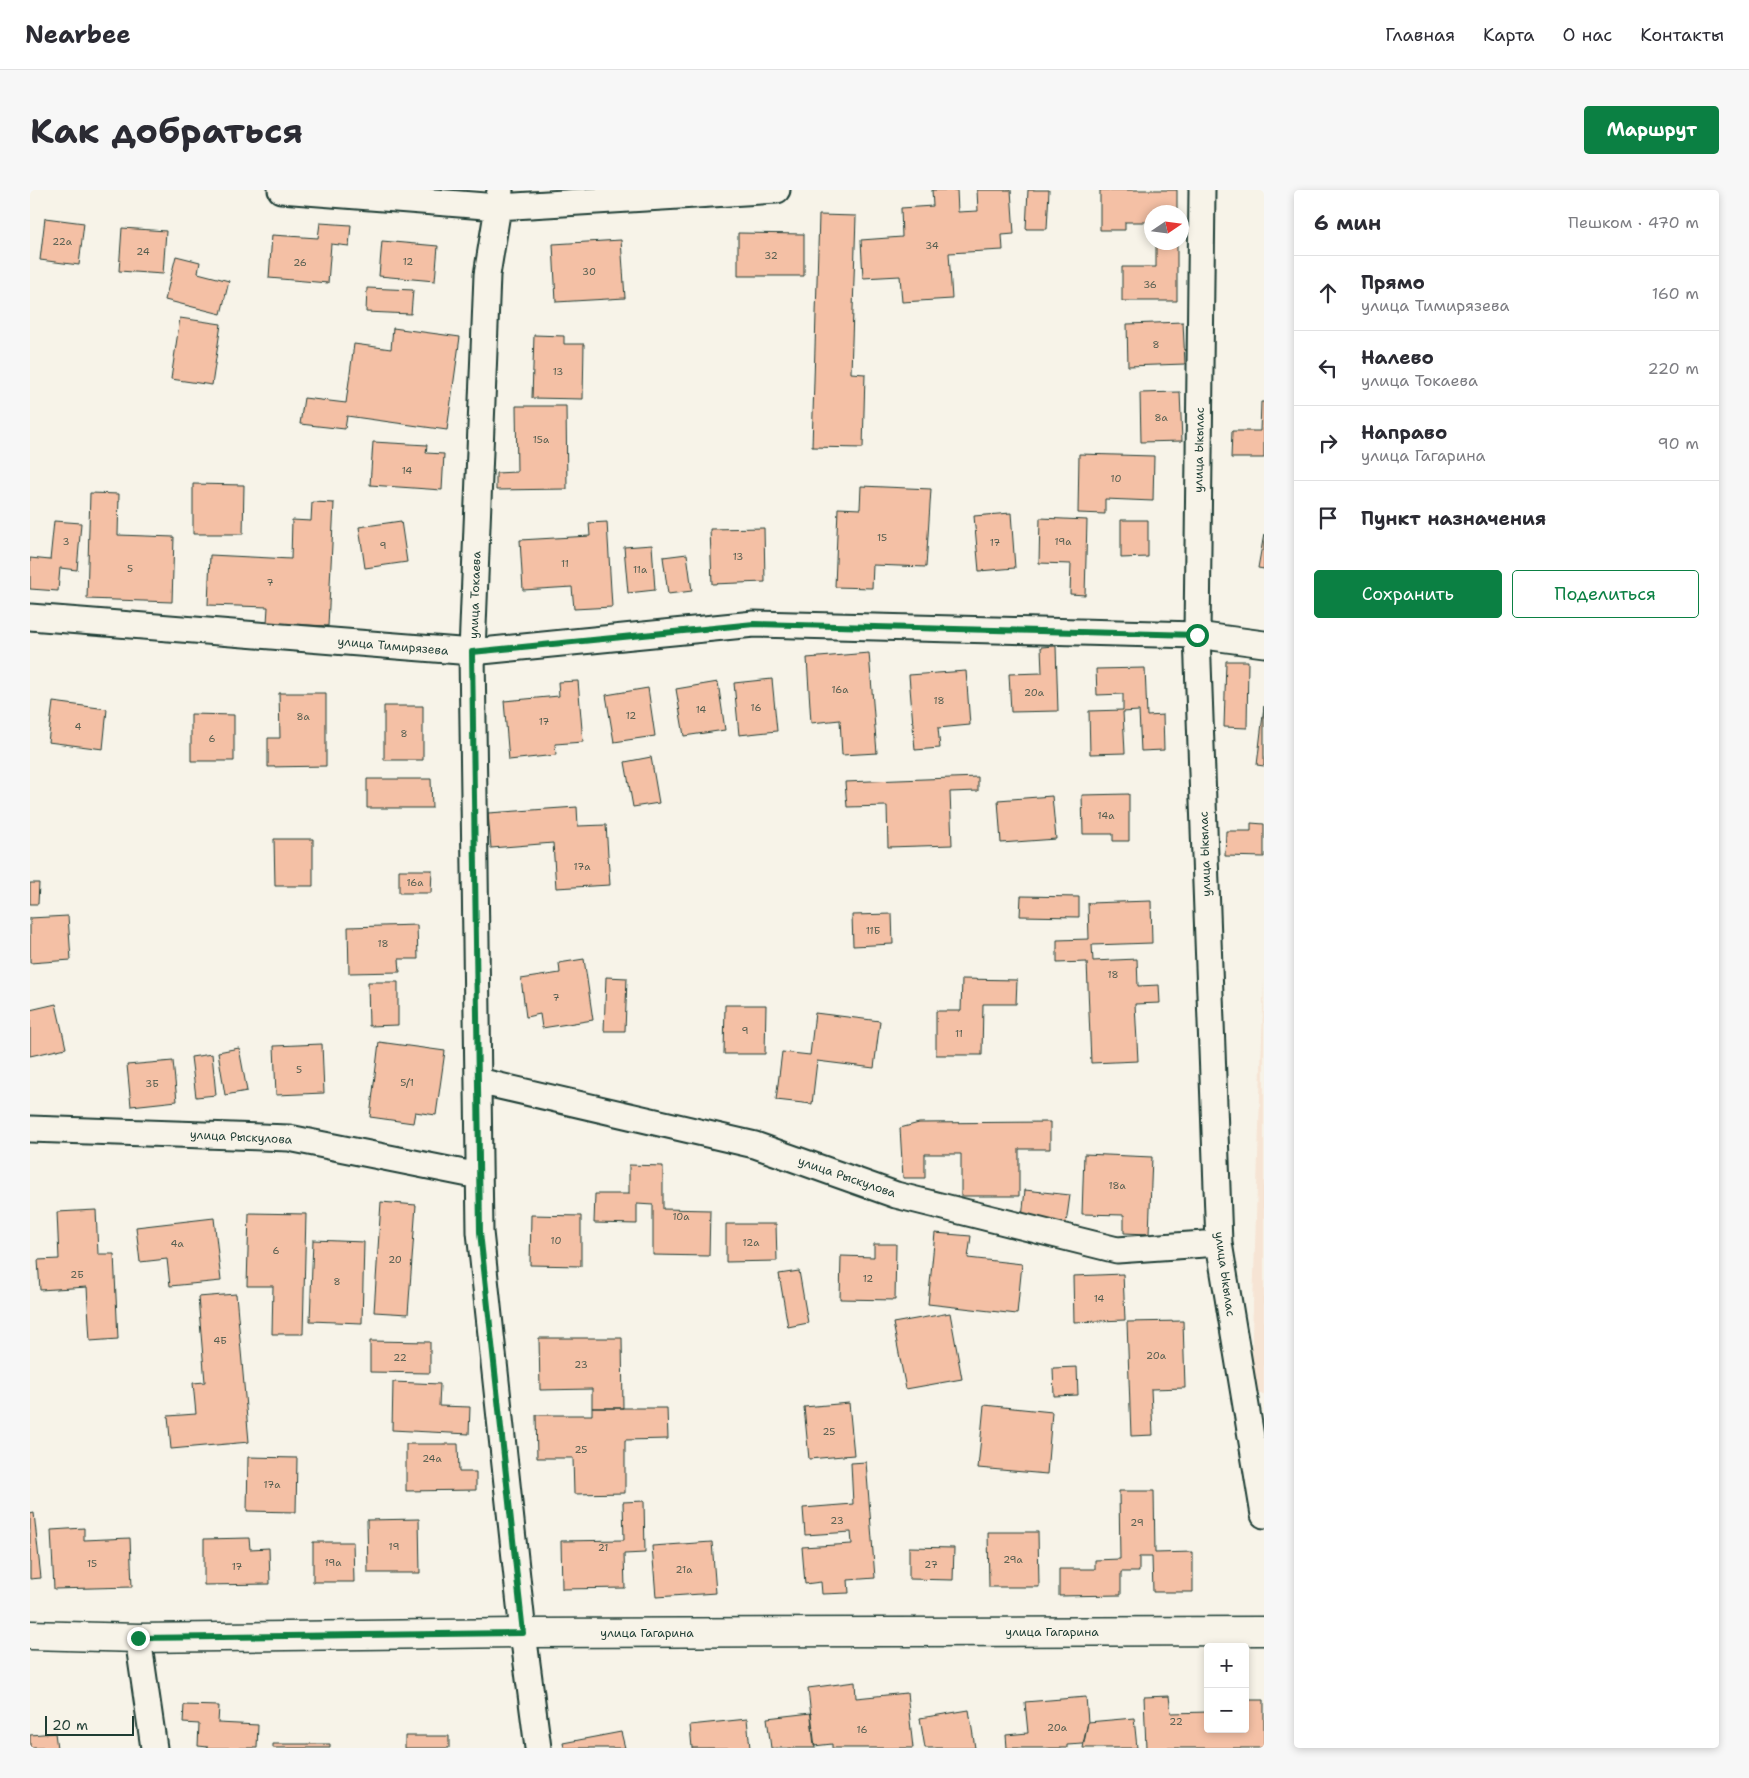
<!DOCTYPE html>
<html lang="ru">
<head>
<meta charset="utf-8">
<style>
	:root { --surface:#fff; --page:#f7f7f7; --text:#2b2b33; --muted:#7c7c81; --line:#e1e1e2; --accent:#0b8043 }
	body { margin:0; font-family:"Shantell Sans",sans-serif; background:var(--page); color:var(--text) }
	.controls { position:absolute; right:15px; bottom:15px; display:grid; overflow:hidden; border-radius:5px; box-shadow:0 2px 8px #0003 }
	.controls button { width:45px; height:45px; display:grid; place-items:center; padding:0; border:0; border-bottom:1px solid var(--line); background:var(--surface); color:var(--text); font:25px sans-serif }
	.compass { position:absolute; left:1114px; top:15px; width:45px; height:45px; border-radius:50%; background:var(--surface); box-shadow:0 2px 8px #0003; rotate:77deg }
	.scale { position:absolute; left:15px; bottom:12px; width:89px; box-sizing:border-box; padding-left:5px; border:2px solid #1f3d34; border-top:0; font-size:14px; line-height:18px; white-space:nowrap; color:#1f3d34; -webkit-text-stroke:4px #f7f3e8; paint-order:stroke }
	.stop { position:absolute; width:15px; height:15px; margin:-11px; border:4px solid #0b8043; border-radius:50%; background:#fff }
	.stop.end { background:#0b8043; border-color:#fff; box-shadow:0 1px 5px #0008 }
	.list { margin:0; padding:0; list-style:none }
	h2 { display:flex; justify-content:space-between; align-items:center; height:65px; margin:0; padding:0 20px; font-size:21px }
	h2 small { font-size:16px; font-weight:400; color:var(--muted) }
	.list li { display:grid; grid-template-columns:32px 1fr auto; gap:15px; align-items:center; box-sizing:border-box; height:75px; padding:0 20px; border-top:1px solid var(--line) }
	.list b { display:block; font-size:19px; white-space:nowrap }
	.list p { margin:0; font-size:16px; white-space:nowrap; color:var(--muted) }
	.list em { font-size:16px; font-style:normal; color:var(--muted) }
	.actions { display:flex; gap:10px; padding:15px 20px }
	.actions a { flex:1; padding:11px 0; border:1px solid var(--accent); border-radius:5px; text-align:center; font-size:18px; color:var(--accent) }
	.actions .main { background:var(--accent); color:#fff }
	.icon { flex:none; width:28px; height:28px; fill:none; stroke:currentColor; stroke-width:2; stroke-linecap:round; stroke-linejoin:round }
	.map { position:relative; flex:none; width:1234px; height:1558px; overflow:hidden; border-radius:5px }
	header { display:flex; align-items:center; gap:30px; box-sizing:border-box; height:70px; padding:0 25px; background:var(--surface); border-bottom:1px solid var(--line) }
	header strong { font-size:24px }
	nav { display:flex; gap:28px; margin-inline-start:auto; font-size:18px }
	.intro { display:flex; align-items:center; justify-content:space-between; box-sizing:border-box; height:120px; padding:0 30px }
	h1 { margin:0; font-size:35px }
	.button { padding:12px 22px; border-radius:5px; background:var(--accent); color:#fff; font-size:18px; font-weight:700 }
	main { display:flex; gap:30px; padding:0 30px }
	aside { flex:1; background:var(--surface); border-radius:5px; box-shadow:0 2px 8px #0003 }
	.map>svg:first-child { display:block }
	.built { fill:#f6e4d4 }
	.building { fill:#f4c0a5; stroke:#1f3d34 }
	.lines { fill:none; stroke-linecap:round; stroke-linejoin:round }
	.minor-casing { stroke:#1f3d34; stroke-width:29 }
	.secondary-casing { stroke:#1f3d34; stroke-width:31 }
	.minor { stroke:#f7f3e8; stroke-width:25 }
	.secondary { stroke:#f7f3e8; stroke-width:28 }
	.route { stroke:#0b8043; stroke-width:6 }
	.labels { text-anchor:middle; stroke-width:4; stroke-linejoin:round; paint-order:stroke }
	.number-label { font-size:10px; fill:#545e50 }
	.street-label { font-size:12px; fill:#1f3d34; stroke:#f7f3e8 }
</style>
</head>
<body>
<header>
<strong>Nearbee</strong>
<nav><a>Главная</a><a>Карта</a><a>О нас</a><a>Контакты</a></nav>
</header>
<div class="intro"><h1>Как добраться</h1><a class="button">Маршрут</a></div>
<main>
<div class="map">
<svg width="1234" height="1558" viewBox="0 0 1234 1558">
	<rect width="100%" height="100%" fill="#f7f3e8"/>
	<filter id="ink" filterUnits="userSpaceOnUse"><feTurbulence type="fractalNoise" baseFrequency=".02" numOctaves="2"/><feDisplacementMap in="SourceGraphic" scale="10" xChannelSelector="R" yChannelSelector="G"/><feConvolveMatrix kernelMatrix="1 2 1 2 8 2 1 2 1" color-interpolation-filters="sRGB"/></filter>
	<g filter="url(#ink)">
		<path class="built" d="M 1234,789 L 1234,1204 L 1220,1203 Z"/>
		<path class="building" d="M 902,0 L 927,0 L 928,22 L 948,21 L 947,0 L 981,0 L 984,44 L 972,45 L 973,60 L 919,63 L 922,109 L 872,112 L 870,86 L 833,88 L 831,50 L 872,47 L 871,18 L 903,16 Z
			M 998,0 L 1019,0 L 1017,39 L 996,39 Z
			M 1070,0 L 1147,0 L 1147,22 L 1122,22 L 1122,32 L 1095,32 L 1095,40 L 1070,40 Z
			M 789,25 L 826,26 L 821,183 L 835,184 L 833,258 L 782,257 Z
			M 15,28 L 54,33 L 49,75 L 10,70 Z
			M 290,33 L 321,35 L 319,56 L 301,54 L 298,93 L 239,88 L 242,45 L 288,48 Z
			M 92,38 L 136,41 L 133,84 L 89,81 Z
			M 708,43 L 774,44 L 774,86 L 708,86 Z
			M 591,50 L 595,108 L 526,112 L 523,54 Z
			M 352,51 L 408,56 L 405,91 L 349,86 Z
			M 1126,52 L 1147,52 L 1147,111 L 1092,111 L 1092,77 L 1126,77 Z
			M 146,66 L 170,72 L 168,83 L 199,91 L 191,124 L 135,110 Z
			M 337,98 L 383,100 L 381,124 L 336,122 Z
			M 150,128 L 191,134 L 182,195 L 141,189 Z
			M 1153,132 L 1155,174 L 1098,176 L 1097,134 Z
			M 363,138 L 430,147 L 417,240 L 317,226 L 315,239 L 270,234 L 274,208 L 316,213 L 324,154 L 361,159 Z
			M 504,145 L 534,146 L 534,154 L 554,154 L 553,209 L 502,208 Z
			M 1150,202 L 1152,251 L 1111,252 L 1110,203 Z
			M 1231,212 L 1234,212 L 1234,268 L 1201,268 L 1202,241 L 1230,241 Z
			M 486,216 L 536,216 L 537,299 L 466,300 L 466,283 L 487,282 Z
			M 343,252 L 397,255 L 396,263 L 414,264 L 412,300 L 340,295 Z
			M 1049,264 L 1124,266 L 1123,311 L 1075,309 L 1075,324 L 1048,323 Z
			M 163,294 L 214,295 L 213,344 L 163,344 Z
			M 831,296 L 901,299 L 896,377 L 843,375 L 842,398 L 805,397 L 808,318 L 830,319 Z
			M 60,303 L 89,304 L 88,345 L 144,347 L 142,412 L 57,409 Z
			M 282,312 L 304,313 L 298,436 L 237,433 L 238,417 L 178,415 L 180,365 L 261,369 L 262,330 L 281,331 Z
			M 981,323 L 985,378 L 949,381 L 944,326 Z
			M 1010,328 L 1057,330 L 1055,405 L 1040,404 L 1041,374 L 1009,373 Z
			M 1091,330 L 1118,330 L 1118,367 L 1091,368 Z
			M 24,331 L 51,333 L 47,380 L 30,378 L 28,401 L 0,399 L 0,368 L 20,370 Z
			M 371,331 L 377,372 L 335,378 L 329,337 Z
			M 577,332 L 582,417 L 544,419 L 542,397 L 493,400 L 490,350 L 560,346 L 559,333 Z
			M 734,338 L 735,392 L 682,394 L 680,339 Z
			M 1234,344 L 1234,379 L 1228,378 Z
			M 622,355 L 625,400 L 598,403 L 594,357 Z
			M 657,364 L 662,401 L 638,404 L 633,367 Z
			M 1026,456 L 1028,521 L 981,522 L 979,484 L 1012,483 L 1011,457 Z
			M 839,463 L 847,563 L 812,565 L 810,530 L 781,533 L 777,468 Z
			M 1196,471 L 1218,471 L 1217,538 L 1194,537 Z
			M 1115,478 L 1117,526 L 1133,525 L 1134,560 L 1111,561 L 1109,521 L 1093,522 L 1095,563 L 1060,564 L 1059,521 L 1093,520 L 1093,504 L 1067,505 L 1066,479 Z
			M 936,481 L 940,535 L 908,538 L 910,558 L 885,560 L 879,485 Z
			M 742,489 L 747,541 L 709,545 L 704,493 Z
			M 548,491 L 553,552 L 525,554 L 526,565 L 479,570 L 474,511 L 529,506 L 528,492 Z
			M 688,492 L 695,540 L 654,546 L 646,499 Z
			M 618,498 L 625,546 L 584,552 L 576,505 Z
			M 249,503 L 296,503 L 296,576 L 238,577 L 238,548 L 250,548 Z
			M 23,512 L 77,519 L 73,559 L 18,552 Z
			M 354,516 L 393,516 L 393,570 L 354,570 Z
			M 1234,516 L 1234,576 L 1227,575 Z
			M 161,524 L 204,525 L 204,571 L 161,571 Z
			M 621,567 L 629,613 L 603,617 L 595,572 Z
			M 948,587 L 948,601 L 920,602 L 922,655 L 858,657 L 857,616 L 817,617 L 815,592 Z
			M 337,589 L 401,589 L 402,618 L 337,618 Z
			M 1099,604 L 1099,651 L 1083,651 L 1083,644 L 1053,644 L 1052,605 Z
			M 1022,606 L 1026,649 L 971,653 L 968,610 Z
			M 547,617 L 548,636 L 576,635 L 580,695 L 526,698 L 523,653 L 461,658 L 458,623 Z
			M 1221,633 L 1234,634 L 1234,667 L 1195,666 L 1196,641 L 1221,641 Z
			M 244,649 L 283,649 L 283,696 L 245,696 Z
			M 369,680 L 402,680 L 401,703 L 369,703 Z
			M 0,693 L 9,693 L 8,714 L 0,714 Z
			M 991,706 L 1049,707 L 1049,727 L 990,726 Z
			M 1121,711 L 1122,753 L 1062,755 L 1063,771 L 1107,769 L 1108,796 L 1129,795 L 1130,813 L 1105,814 L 1108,871 L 1061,873 L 1057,772 L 1027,773 L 1027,750 L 1059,749 L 1058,713 Z
			M 862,724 L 863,754 L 823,756 L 822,725 Z
			M 38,726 L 41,770 L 0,773 L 0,728 Z
			M 387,735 L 388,769 L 369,769 L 370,782 L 319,783 L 318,737 Z
			M 554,769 L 563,830 L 512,838 L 510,824 L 496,827 L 491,789 L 530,783 L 529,773 Z
			M 576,787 L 597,788 L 595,841 L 574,841 Z
			M 932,789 L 987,790 L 986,814 L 953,814 L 952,865 L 906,865 L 906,821 L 931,821 Z
			M 338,792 L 368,792 L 368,835 L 339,836 Z
			M 26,814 L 36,858 L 0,866 L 0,820 Z
			M 695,815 L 736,815 L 735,864 L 694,864 Z
			M 785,823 L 850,831 L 844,878 L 787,871 L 782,914 L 746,910 L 752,862 L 780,865 Z
			M 349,852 L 415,861 L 406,925 L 385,922 L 383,933 L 340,927 Z
			M 292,854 L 294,903 L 246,905 L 244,856 Z
			M 209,858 L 217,901 L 195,905 L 188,862 Z
			M 182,864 L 186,905 L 166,907 L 161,867 Z
			M 143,871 L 147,911 L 101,916 L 97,875 Z
			M 1020,932 L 1020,959 L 989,959 L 989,1006 L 931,1006 L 931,964 L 895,964 L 895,988 L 873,988 L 870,938 L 889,933 Z
			M 1054,964 L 1122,967 L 1119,1044 L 1094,1043 L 1094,1025 L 1052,1024 Z
			M 599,975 L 633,976 L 633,1019 L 680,1020 L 679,1066 L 623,1065 L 623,1015 L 607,1014 L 607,1034 L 564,1033 L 565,1004 L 599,1004 Z
			M 995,1000 L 1040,1005 L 1036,1034 L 992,1028 Z
			M 351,1012 L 386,1015 L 378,1124 L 344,1122 Z
			M 66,1020 L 68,1064 L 84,1064 L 88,1149 L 60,1151 L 57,1097 L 10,1100 L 8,1070 L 29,1069 L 27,1022 Z
			M 219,1023 L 276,1024 L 273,1144 L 242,1144 L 243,1096 L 217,1096 Z
			M 501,1025 L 551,1026 L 551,1076 L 500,1075 Z
			M 184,1028 L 191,1091 L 140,1096 L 137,1069 L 110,1072 L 106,1037 Z
			M 696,1034 L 746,1034 L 747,1071 L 696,1072 Z
			M 905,1043 L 941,1046 L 938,1068 L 992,1074 L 987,1124 L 898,1114 Z
			M 283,1050 L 334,1052 L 332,1133 L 280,1131 Z
			M 844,1054 L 866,1054 L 865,1110 L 810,1109 L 811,1066 L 844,1067 Z
			M 769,1081 L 778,1133 L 758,1137 L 749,1084 Z
			M 1093,1084 L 1095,1130 L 1044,1132 L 1043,1086 Z
			M 206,1104 L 219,1252 L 141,1259 L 138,1226 L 166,1224 L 163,1193 L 175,1192 L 168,1107 Z
			M 920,1123 L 932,1189 L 876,1199 L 863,1133 Z
			M 1153,1131 L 1155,1198 L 1121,1199 L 1123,1245 L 1101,1246 L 1097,1132 Z
			M 509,1148 L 592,1148 L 593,1218 L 562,1218 L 562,1199 L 510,1200 Z
			M 340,1151 L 400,1152 L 400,1183 L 340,1182 Z
			M 1047,1177 L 1048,1205 L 1024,1206 L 1023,1178 Z
			M 363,1192 L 410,1194 L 409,1216 L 440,1217 L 439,1244 L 362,1240 Z
			M 819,1213 L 824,1265 L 779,1269 L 774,1217 Z
			M 954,1215 L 1022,1222 L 1017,1284 L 948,1278 Z
			M 562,1218 L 637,1218 L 638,1249 L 595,1250 L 595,1303 L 544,1304 L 543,1268 L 507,1268 L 506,1225 L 562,1225 Z
			M 376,1254 L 428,1254 L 429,1282 L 446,1282 L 446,1300 L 376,1301 Z
			M 218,1267 L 267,1268 L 266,1322 L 217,1321 Z
			M 836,1272 L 845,1388 L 818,1390 L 819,1403 L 792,1404 L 791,1392 L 775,1394 L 772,1357 L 822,1354 L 821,1342 L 775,1345 L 773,1318 L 823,1314 L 821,1273 Z
			M 1089,1301 L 1124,1301 L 1125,1363 L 1163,1362 L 1163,1402 L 1123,1402 L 1122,1367 L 1109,1367 L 1109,1382 L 1091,1382 L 1091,1405 L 1029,1406 L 1029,1379 L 1065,1379 L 1065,1370 L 1090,1369 Z
			M 614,1311 L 615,1363 L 594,1364 L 595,1398 L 532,1399 L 531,1351 L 594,1350 L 593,1312 Z
			M 4,1323 L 11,1388 L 0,1389 L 0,1324 Z
			M 389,1329 L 390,1383 L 338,1383 L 337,1330 Z
			M 54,1338 L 54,1350 L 100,1348 L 102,1397 L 24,1399 L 21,1340 Z
			M 958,1342 L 1008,1342 L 1009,1397 L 959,1397 Z
			M 219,1348 L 220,1359 L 239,1358 L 240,1394 L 174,1395 L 174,1349 Z
			M 283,1352 L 323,1352 L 324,1392 L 283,1392 Z
			M 682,1352 L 686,1403 L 626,1407 L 622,1356 Z
			M 879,1357 L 924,1358 L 923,1390 L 879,1389 Z
			M 825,1492 L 826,1508 L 877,1503 L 883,1558 L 802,1558 L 802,1554 L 784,1556 L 778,1498 Z
			M 1139,1506 L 1141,1523 L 1178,1522 L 1178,1539 L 1215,1539 L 1215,1510 L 1234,1510 L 1234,1558 L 1116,1558 L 1114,1507 Z
			M 1056,1507 L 1058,1532 L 1053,1554 L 1037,1555 L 1037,1558 L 977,1558 L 976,1545 L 998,1543 L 995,1512 Z
			M 154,1515 L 189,1516 L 188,1533 L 228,1535 L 227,1558 L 178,1558 L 178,1557 L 168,1556 L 169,1534 L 153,1533 Z
			M 939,1520 L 945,1558 L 895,1558 L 890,1528 Z
			M 781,1523 L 785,1558 L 741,1558 L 737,1528 Z
			M 1104,1528 L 1107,1558 L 1053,1558 L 1058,1532 Z
			M 717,1529 L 720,1558 L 662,1558 L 660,1535 Z
			M 591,1542 L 595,1558 L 534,1558 L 533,1553 Z
			M 25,1543 L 27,1558 L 0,1558 L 0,1545 Z
			M 375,1546 L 419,1546 L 419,1558 L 375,1558 Z
			M 243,1554 L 300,1554 L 300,1558 L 243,1558 Z"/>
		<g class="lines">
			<g class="minor-casing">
				<path id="minor" d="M 251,0 L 468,17 L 747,0
					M 470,0 L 468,17 L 457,85 L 442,462 L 450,1042 L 493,1443 L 508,1558
					M 1172,0 L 1167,445 L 1189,1053 L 1234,1325
					M 0,427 L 442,462 L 724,434 L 1167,445 L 1234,454
					M 448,891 L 725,955 L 866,1005 L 1087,1060 L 1189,1053
					M 0,939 L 259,948 L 449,986
					M 108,1448 L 124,1558"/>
			</g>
			<g class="secondary-casing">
				<path id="secondary" d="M 0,1445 L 108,1448 L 493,1443 L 1234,1441"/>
			</g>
			<use href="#minor" class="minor"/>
			<use href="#secondary" class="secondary"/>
		</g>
	</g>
	<g class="lines" filter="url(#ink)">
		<path class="route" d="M 108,1448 L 493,1443 L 450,1042 L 442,462 L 724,434 L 1167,445"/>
	</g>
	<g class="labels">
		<g class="number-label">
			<text x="32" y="55">22а</text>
			<text x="902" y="59">34</text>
			<text x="113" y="65">24</text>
			<text x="741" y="69">32</text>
			<text x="378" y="75">12</text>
			<text x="270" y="76">26</text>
			<text x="559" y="85">30</text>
			<text x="1120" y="98">36</text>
			<text x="1126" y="158">8</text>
			<text x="528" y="185">13</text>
			<text x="1131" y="231">8а</text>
			<text x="511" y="253">15а</text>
			<text x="377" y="284">14</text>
			<text x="1086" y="292">10</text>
			<text x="852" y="351">15</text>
			<text x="36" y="355">3</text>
			<text x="1033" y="355">19а</text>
			<text x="965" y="356">17</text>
			<text x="353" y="359">9</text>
			<text x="708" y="370">13</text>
			<text x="535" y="377">11</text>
			<text x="100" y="382">5</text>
			<text x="610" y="383">11а</text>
			<text x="240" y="396">7</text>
			<text x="810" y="503">16а</text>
			<text x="1004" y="506">20а</text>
			<text x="909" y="514">18</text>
			<text x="726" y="521">16</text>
			<text x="671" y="523">14</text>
			<text x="601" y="529">12</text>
			<text x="273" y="530">8а</text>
			<text x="514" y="535">17</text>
			<text x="48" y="540">4</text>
			<text x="374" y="547">8</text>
			<text x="182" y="552">6</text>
			<text x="1076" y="629">14а</text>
			<text x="552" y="680">17а</text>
			<text x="385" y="696">16а</text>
			<text x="843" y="744">11Б</text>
			<text x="353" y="757">18</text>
			<text x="1083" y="788">18</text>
			<text x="526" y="811">7</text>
			<text x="715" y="844">9</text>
			<text x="929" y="847">11</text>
			<text x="269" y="883">5</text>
			<text x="377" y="896">5/1</text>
			<text x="122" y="897">3Б</text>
			<text x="1087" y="999">18а</text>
			<text x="651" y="1030">10а</text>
			<text x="526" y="1054">10</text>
			<text x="721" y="1056">12а</text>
			<text x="147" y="1057">4а</text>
			<text x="246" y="1064">6</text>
			<text x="365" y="1073">20</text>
			<text x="47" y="1088">2Б</text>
			<text x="838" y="1092">12</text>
			<text x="307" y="1095">8</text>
			<text x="1069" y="1112">14</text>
			<text x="190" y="1154">4Б</text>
			<text x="1126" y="1169">20а</text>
			<text x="370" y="1171">22</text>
			<text x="551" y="1178">23</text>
			<text x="799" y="1245">25</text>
			<text x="551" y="1263">25</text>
			<text x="402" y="1272">24а</text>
			<text x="242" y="1298">17а</text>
			<text x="807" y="1334">23</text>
			<text x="1107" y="1336">29</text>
			<text x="364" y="1360">19</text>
			<text x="573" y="1361">21</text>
			<text x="983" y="1373">29а</text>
			<text x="303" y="1376">19а</text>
			<text x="62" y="1377">15</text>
			<text x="901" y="1378">27</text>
			<text x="207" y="1380">17</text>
			<text x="654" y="1383">21а</text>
			<text x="1146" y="1535">22</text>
			<text x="1027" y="1541">20а</text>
			<text x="832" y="1543">16</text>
		</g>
		<g class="street-label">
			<text transform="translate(1169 260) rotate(-89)" y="4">улица Ыкылас</text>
			<text transform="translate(445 405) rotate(-88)" y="4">улица Токаева</text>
			<text transform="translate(363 456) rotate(5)" y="4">улица Тимирязева</text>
			<text transform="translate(1175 664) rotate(-92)" y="4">улица Ыкылас</text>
			<text transform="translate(211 947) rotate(3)" y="4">улица Рыскулова</text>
			<text transform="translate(817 987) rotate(19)" y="4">улица Рыскулова</text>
			<text transform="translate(1195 1084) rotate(82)" y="4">улица Ыкылас</text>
			<text x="1022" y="1446">улица Гагарина</text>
			<text x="617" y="1447">улица Гагарина</text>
		</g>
	</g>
</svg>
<div class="controls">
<button>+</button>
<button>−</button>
</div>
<svg class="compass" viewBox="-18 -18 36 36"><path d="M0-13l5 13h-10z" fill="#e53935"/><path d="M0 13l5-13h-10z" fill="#7c7c81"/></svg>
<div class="scale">20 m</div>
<div class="stop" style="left:1167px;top:445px"></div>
<div class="stop end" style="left:108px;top:1448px"></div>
</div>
<aside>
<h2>6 мин<small>Пешком · 470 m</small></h2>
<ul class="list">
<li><svg class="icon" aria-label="ahead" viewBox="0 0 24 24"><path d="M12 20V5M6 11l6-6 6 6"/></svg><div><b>Прямо</b><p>улица Тимирязева</p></div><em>160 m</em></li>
<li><svg class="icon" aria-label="left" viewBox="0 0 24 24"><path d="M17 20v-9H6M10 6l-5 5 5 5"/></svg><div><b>Налево</b><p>улица Токаева</p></div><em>220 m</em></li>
<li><svg class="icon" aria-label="right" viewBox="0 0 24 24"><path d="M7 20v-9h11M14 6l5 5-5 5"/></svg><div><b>Направо</b><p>улица Гагарина</p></div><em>90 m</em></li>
<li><svg class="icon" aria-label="arrive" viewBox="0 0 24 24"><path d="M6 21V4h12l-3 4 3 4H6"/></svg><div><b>Пункт назначения</b></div></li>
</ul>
<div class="actions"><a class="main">Сохранить</a><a>Поделиться</a></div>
</aside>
</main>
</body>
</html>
